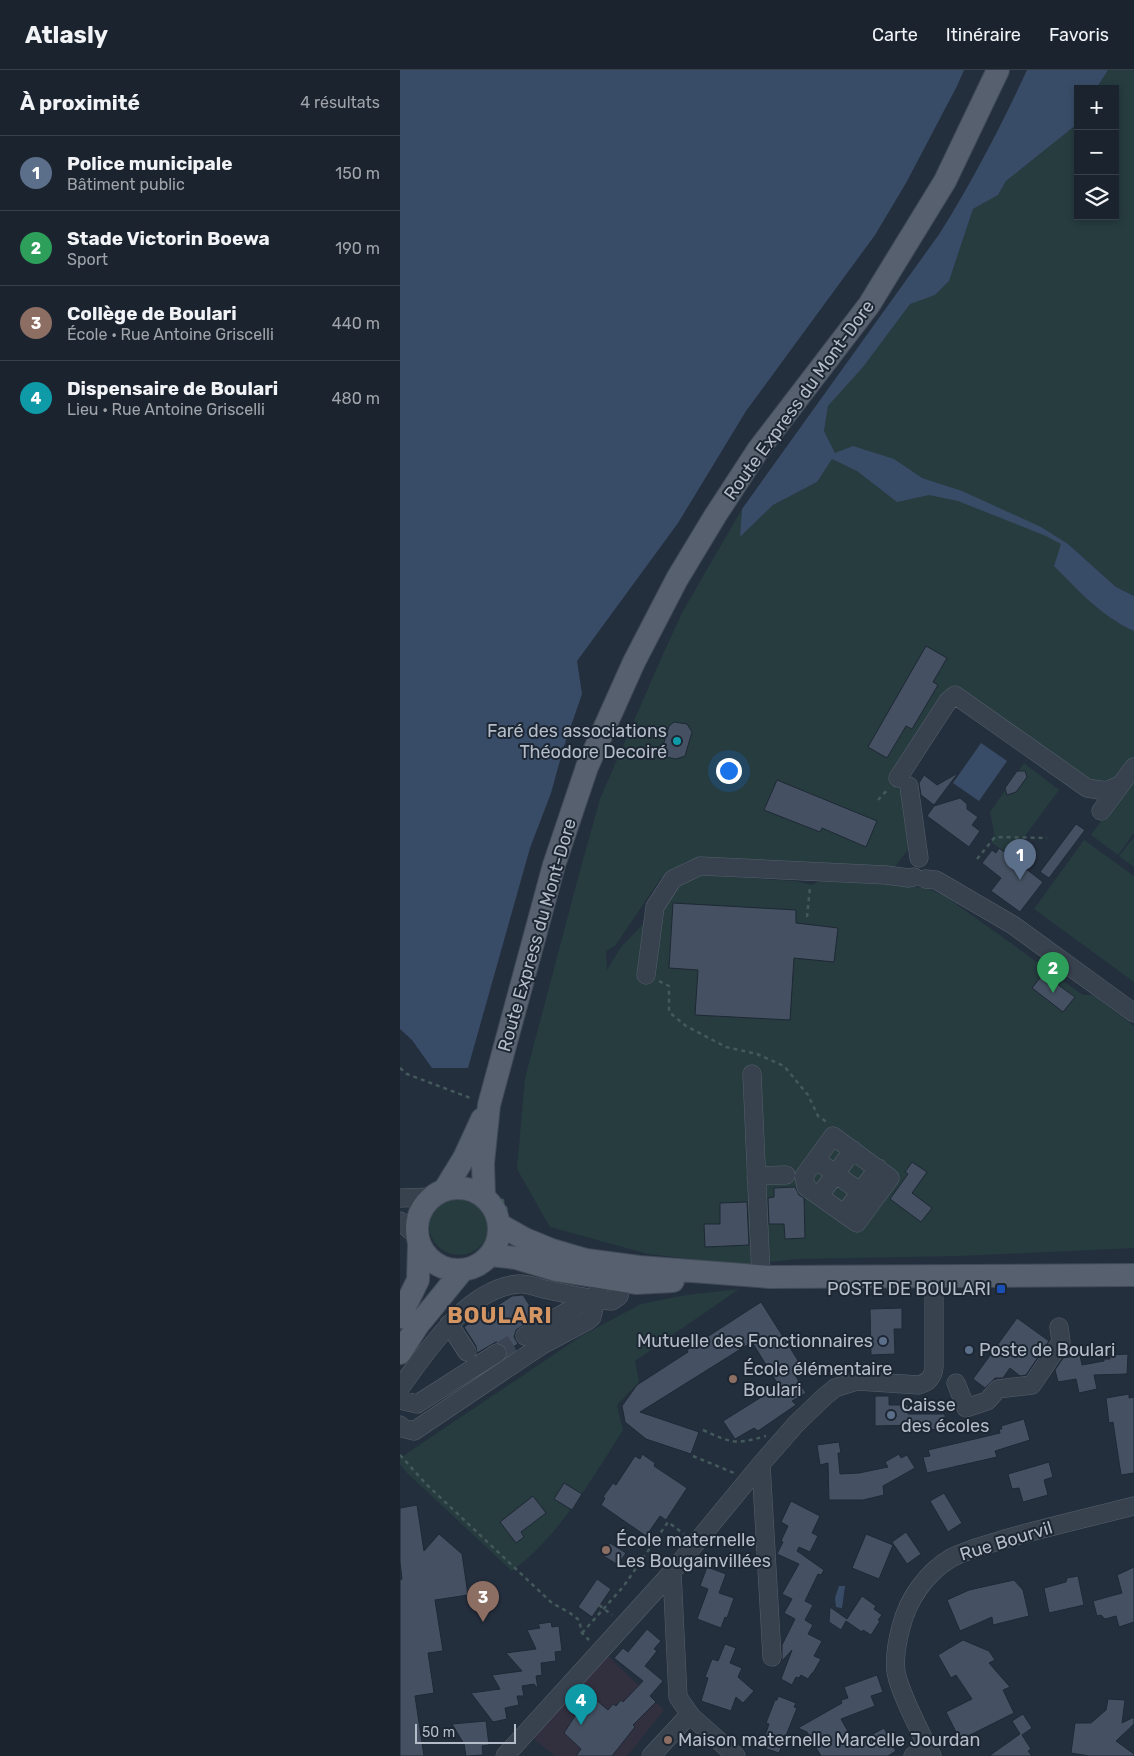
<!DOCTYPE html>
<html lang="fr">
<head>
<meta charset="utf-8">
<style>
	:root { --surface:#1b232e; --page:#282f3a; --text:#f1f3f6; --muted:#a0a4aa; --line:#39404a; --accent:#8ab4f8 }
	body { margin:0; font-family:Rubik,sans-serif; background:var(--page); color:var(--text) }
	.controls { position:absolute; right:15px; top:15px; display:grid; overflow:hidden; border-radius:0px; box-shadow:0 2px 8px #0003 }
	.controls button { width:45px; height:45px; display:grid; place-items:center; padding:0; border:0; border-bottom:1px solid var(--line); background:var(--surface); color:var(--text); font:25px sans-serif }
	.scale { position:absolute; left:15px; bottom:12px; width:101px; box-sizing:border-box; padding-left:5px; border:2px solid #b4bcc9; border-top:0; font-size:14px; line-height:18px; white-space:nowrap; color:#b4bcc9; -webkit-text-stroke:4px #1d2633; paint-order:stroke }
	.you { position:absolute; left:328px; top:700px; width:18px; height:18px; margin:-12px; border:4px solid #fff; border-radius:50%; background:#1a73e8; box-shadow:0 0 0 8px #1a73e833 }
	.badge { display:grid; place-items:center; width:32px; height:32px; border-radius:50%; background:var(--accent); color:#fff; font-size:16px; font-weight:700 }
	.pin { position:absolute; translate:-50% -41px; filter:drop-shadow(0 1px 2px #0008) }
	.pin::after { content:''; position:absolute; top:26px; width:18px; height:15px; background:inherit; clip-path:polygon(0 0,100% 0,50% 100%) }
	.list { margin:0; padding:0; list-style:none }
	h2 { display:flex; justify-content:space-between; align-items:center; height:65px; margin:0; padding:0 20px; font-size:21px }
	h2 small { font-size:16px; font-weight:400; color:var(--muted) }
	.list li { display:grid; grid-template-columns:32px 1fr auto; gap:15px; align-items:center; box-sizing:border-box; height:75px; padding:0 20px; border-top:1px solid var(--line) }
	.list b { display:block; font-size:19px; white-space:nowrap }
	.list p { margin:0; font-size:16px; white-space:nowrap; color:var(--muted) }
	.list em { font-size:16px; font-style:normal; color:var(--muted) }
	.icon { flex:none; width:28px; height:28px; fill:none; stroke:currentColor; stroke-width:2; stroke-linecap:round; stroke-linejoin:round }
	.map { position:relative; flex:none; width:734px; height:1686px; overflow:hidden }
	header { display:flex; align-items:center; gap:30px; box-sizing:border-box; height:70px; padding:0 25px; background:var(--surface); border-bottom:1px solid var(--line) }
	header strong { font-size:24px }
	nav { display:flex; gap:28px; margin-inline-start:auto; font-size:18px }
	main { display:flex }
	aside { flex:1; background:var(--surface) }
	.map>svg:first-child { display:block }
	.medical { fill:#32303f }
	.green { fill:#263c3f }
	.water { fill:#394c67 }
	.building { fill:#455162; stroke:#1f2835 }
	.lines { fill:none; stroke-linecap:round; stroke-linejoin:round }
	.minor-tunnel { stroke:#3a4453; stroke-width:18; stroke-dasharray:18 9; stroke-linecap:butt }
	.minor-casing { stroke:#565f6c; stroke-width:19 }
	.major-casing { stroke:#414a57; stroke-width:24 }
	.path { stroke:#44595c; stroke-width:2.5; stroke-dasharray:4 4; stroke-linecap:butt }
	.minor { stroke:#38414e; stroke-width:18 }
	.major { stroke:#56606e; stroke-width:22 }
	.culture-dot { fill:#0f9aa8; stroke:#1d2633; stroke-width:2 }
	.transit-dot { fill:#1a4fb4; stroke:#1d2633; stroke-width:2 }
	.service-dot { fill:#5c6f8a; stroke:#1d2633; stroke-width:2 }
	.education-dot { fill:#8d6e63; stroke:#1d2633; stroke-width:2 }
	.labels { text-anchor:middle; stroke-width:4; stroke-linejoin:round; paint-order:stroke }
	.street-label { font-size:18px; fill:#b4bcc9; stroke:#1d2633 }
	.poi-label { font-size:18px; fill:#b4bcc9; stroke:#1d2633; text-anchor:start }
	.district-label { font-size:22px; font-weight:bold; letter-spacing:1px; fill:#d59563; stroke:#1d2633 }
</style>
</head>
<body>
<header>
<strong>Atlasly</strong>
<nav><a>Carte</a><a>Itinéraire</a><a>Favoris</a></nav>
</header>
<main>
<aside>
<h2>À proximité<small>4 résultats</small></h2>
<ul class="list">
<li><span class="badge" style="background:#5c6f8a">1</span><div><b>Police municipale</b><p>Bâtiment public</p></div><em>150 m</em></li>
<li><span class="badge" style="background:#2e9e5b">2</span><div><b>Stade Victorin Boewa</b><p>Sport</p></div><em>190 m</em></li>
<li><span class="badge" style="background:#8d6e63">3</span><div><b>Collège de Boulari</b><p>École · Rue Antoine Griscelli</p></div><em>440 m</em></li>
<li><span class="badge" style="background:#0f9aa8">4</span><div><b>Dispensaire de Boulari</b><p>Lieu · Rue Antoine Griscelli</p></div><em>480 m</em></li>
</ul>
</aside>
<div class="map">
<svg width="734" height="1686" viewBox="0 0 734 1686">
	<rect width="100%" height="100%" fill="#242f3e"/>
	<path class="medical" d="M 208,1586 L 264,1640 L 227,1686 L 155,1686 L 134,1669 L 139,1661 Z"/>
	<path class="green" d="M 708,0 L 734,0 L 734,526 L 716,517 L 668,474 L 666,508 L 715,551 L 734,561 L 734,690 L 720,710 L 703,717 L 686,714 L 562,621 L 499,701 L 512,774 L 494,798 L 316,789 L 287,791 L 261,808 L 215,876 L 206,881 L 207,900 L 221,877 L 269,827 L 277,810 L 300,805 L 395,811 L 411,815 L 421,811 L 480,814 L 526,818 L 545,826 L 683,925 L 693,925 L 734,956 L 734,1178 L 559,1186 L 396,1189 L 341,1195 L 248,1184 L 150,1157 L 117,1099 L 125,1008 L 182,793 L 200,729 L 263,584 L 283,541 L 342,439 L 340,467 L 373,435 L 417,412 L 435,383 L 424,361 L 428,336 L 463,296 L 510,233 L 535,225 L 549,211 L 573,139 L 598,125 L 606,111 L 678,53 L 678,146 L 715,146 L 715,19 L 696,19 Z
		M 624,693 L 659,720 L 610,786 L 591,772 L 595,767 L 590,742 Z
		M 734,706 L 734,763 L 718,785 L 691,765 Z
		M 734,767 L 734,797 L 719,786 Z
		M 684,770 L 734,806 L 734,912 L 634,839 Z
		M29 1155a30 30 0 1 1 60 0a30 30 0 1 1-60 0Z
		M 339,1219 L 235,1291 L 239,1312 L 217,1335 L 223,1360 C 191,1410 161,1464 112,1501 L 7,1403 L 0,1394 L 0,1388 L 183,1265 L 241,1234 L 286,1225 Z"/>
	<path class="water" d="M 0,0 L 564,0 L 557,16 L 506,113 L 475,165 L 346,341 L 278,453 L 177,591 L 182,624 L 164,676 L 151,723 L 130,778 L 68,998 L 32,998 L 12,970 L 0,959 Z
		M 627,0 L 708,0 L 696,19 L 678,19 L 676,55 L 606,111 L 598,125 L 573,139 L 549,211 L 535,225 L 510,234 L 463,297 L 428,336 L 424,361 L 435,383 L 453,376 L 494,389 L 522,408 L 562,421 L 641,457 L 668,474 L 716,517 L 734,526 L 734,561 C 702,547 678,520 654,496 L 661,474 L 646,466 L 558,431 L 529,425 L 497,432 L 457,401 L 432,389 L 417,412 L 373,435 L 340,467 L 342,439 L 540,163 C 573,110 601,56 627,0 Z
		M 581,673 L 607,691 L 579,731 L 553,713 Z
		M 439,1516 L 445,1516 L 442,1538 L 436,1537 L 435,1528 Z"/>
	<path class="building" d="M 526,576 L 547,588 L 533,612 L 538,615 L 512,659 L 506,656 L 487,688 L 468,677 Z
		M 274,652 L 287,654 L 292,662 L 285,686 L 276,689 L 266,687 L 262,679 L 269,656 Z
		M 617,701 L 625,701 L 627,707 L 616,722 L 607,725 L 605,718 Z
		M 558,703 L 534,735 L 521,725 L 519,713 L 524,705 L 537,715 Z
		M 377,710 L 477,751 L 466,777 L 422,758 L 420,762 L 364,740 Z
		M 560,728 L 567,734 L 567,739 L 578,747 L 572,755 L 580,761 L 569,777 L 527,746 L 534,736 Z
		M 676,754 L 685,760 L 649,808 L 640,802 Z
		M 599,778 L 643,812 L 620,842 L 591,821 L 601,808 L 582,793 L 592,780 L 596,783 Z
		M 273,833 L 396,840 L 396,853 L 438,858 L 434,892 L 394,888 L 390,950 L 295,945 L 298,900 L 269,898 Z
		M 643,904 L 675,927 L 663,942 L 632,918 Z
		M 512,1092 L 527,1102 L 512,1123 L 532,1138 L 521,1152 L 490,1129 L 508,1104 L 505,1102 Z
		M 395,1117 L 399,1125 L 404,1128 L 405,1168 L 385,1169 L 384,1154 L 369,1154 L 368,1128 L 374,1127 L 374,1118 Z
		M 347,1132 L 349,1175 L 305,1177 L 304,1154 L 320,1154 L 320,1133 Z
		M 123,1225 L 137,1247 L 116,1260 L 114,1267 L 118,1274 L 107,1281 L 102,1274 L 96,1272 L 77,1283 L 76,1276 L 64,1257 L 112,1226 Z
		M 361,1232 L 399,1292 L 392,1300 L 406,1323 L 392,1331 L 396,1335 L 358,1361 L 354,1358 L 335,1369 L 323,1351 L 379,1316 L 352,1272 L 240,1342 L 299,1362 L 291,1384 L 246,1369 L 225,1352 L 222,1336 L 237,1315 L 288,1282 L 287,1280 Z
		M 502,1238 L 502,1259 L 494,1259 L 495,1284 L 471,1285 L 470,1239 Z
		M 617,1248 L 649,1271 L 626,1305 L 620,1306 L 610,1298 L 603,1308 L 595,1308 L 585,1318 L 573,1309 Z
		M 728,1284 L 727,1304 L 694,1305 L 697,1319 L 679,1323 L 676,1309 L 658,1312 L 655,1300 L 663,1288 L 680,1285 L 682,1295 L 704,1291 L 704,1289 L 710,1289 L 710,1285 Z
		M 729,1324 L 729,1328 L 734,1327 L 734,1403 L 721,1405 L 713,1352 L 709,1353 L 706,1328 Z
		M 475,1326 L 489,1326 L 489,1335 L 508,1335 L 508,1344 L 545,1344 L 545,1360 L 518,1359 L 518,1355 L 475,1356 Z
		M 624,1349 L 630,1370 L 595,1381 L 597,1387 L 527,1403 L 523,1387 L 530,1386 L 528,1380 L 600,1363 L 599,1359 L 602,1359 L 601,1356 Z
		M 439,1372 L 441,1383 L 438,1383 L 440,1404 L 459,1403 L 488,1397 L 485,1392 L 499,1384 L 501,1388 L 507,1385 L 515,1398 L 483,1416 L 484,1425 L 463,1430 L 429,1430 L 428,1393 L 420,1395 L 417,1375 Z
		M 242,1384 L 255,1393 L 254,1396 L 287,1418 L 266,1450 L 260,1446 L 246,1466 L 201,1435 L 205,1428 L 203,1427 L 213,1413 L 216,1415 L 235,1386 L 240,1389 Z
		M 649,1392 L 653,1407 L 644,1410 L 648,1425 L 623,1432 L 619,1418 L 612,1419 L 608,1404 Z
		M 164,1413 L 182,1424 L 172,1440 L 154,1429 Z
		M 544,1423 L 562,1453 L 548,1462 L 530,1431 Z
		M 133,1426 L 146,1443 L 121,1462 L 124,1467 L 116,1473 L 100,1452 Z
		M 391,1431 L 420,1446 L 412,1463 L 418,1466 L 410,1482 L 399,1477 L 397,1481 L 424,1500 L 421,1505 L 418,1504 L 405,1531 L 413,1535 L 405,1550 L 413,1555 L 408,1564 L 422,1571 L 414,1586 L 421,1589 L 413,1603 L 412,1603 L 408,1609 L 401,1605 L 399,1608 L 396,1607 L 392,1615 L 381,1609 L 392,1580 L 382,1591 L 382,1575 L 395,1549 L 384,1543 L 392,1529 L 382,1524 L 399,1494 L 377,1484 L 383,1472 L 381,1471 L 388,1456 L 381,1452 Z
		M 17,1435 L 24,1481 L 39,1464 L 62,1484 L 68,1525 L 35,1530 L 43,1581 L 28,1583 L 34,1623 L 15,1626 L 24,1686 L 0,1686 L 0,1510 L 2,1509 L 0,1492 L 0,1438 Z
		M 506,1462 L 521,1484 L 507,1494 L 492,1472 Z
		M 466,1464 L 493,1475 L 479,1509 L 452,1498 Z
		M 210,1473 L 226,1483 L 218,1495 L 202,1485 Z
		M 307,1497 L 326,1504 L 319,1523 L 334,1528 L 327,1548 L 325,1547 L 321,1558 L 297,1549 L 308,1519 L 300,1516 Z
		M 734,1497 L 734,1552 L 719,1557 L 716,1546 L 705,1549 L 701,1545 L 697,1546 L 693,1531 L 722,1523 L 717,1505 Z
		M 678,1506 L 684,1535 L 649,1543 L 644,1518 L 666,1512 L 667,1508 Z
		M 197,1509 L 211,1519 L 192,1547 L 178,1537 Z
		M 614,1510 L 623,1520 L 629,1546 L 593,1555 L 592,1547 L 560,1561 L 547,1530 L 569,1520 Z
		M 462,1526 L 476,1536 L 474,1539 L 482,1545 L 478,1550 L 480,1551 L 471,1565 L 463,1560 L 462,1562 L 446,1551 L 441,1560 L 429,1552 L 430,1537 L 447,1549 Z
		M 151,1552 L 152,1557 L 159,1556 L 162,1581 L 155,1582 L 156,1591 L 141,1593 L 142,1605 L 136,1606 L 138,1619 L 134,1614 L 122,1616 L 124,1626 L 117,1626 L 119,1635 L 105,1638 L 107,1649 L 93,1652 L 71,1623 L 100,1619 L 92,1605 L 122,1601 L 106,1583 L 136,1579 L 127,1560 L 140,1558 L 138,1554 Z
		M 247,1559 L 261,1571 L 254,1579 L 257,1581 L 245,1596 L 263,1611 L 250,1626 L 256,1632 L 233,1655 L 235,1657 L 212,1686 L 176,1686 L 181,1679 L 164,1663 L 189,1624 L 208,1640 L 213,1634 L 216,1636 L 221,1630 L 223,1632 L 243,1611 L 214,1588 L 223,1578 L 228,1582 Z
		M 563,1570 L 589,1581 L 595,1590 L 589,1593 L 610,1617 L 603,1620 L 614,1643 L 560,1670 L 546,1642 L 572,1629 L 556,1605 L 551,1608 L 538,1585 Z
		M 325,1574 L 336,1578 L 330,1593 L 342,1598 L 338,1607 L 354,1621 L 343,1633 L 336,1627 L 331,1641 L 301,1631 L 308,1608 L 305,1607 L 312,1589 L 318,1591 Z
		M 477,1605 L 483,1622 L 471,1626 L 475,1636 L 441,1649 L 455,1674 L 484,1658 L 496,1681 L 488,1686 L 421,1686 L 407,1662 L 398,1658 L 442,1633 L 441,1630 L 448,1628 L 444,1617 Z
		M 378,1626 L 396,1633 L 394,1637 L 397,1638 L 379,1683 L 361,1677 L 369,1654 L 366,1653 L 375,1630 L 377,1630 Z
		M 708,1629 L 725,1630 L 722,1653 L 734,1647 L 734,1654 L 716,1671 L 734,1684 L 734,1686 L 689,1686 L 671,1683 L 675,1653 L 691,1653 L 706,1640 Z
		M 623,1644 L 632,1658 L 622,1665 L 631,1679 L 628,1681 L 632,1686 L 589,1686 L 620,1664 L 612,1651 Z
		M 86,1651 L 89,1675 L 82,1676 L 83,1685 L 66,1686 L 64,1674 L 52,1654 Z"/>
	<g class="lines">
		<path class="minor-tunnel" d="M 97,1283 L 125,1266"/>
		<g class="minor-casing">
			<path id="minor" d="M 498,708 L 548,631 L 555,625 L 687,718 L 706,721 L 720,715
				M 509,716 L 519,788
				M 701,741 L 734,697
				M 525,809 L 536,810 L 613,855 L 734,943
				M 246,905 L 255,837 L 273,809 L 300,796 L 486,805 L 509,808 L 514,807
				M 352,1004 L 361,1206
				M 433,1066 L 490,1108 L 457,1153 L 406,1117 L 404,1106 Z
				M 416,1090 L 473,1131
				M 356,1106 L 386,1105
				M 419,1126 L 453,1080
				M 0,1128 L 31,1127
				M 444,1144 L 478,1098
				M 0,1151 L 17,1166
				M 49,1254 L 67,1282
				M 125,1266 L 190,1228
				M 556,1313 L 566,1338 L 587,1331 L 598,1319 L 632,1315 L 661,1272 L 659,1257
				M 0,1318 C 28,1280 67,1219 118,1214 C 126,1213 136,1217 144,1219 C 167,1224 189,1229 212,1231 L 219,1226 L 223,1211
				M 0,1330 L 17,1334 L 97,1283
				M 0,1355 L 2,1358 L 14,1361 L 142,1275 L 187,1251 L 192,1247 L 198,1220
				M 361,1394 L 372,1587
				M 272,1502 L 278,1627 L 291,1646 L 336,1686
				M 105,1686 L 272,1502 L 361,1394 L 396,1354 L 424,1327 L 435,1318 L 457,1311 L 519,1315 C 529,1312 533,1307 534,1297 L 534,1206
				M 251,1686 L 290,1644
				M 513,1686 L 528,1677
				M 532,1686 C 522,1665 500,1624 496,1602 C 494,1587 497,1572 501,1557 C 508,1529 526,1503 551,1488 C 568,1479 587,1475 605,1469 C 647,1457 691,1447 734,1436"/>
		</g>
		<g class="major-casing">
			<path id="major" d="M17 1159a41 41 0 1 1 82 0a41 41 0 1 1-82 0Z
				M 45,1119 L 64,1088 L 82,1049
				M 84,1126 L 83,1093 L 89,1035 L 154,795 L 187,697 L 234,592 L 277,509 L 315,446 L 358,380 L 469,235 L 545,111 L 598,0
				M 100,1155 L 125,1169 L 152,1180 L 186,1190 L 239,1197 L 370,1207 L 734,1205
				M 91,1185 L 116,1188 L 156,1200 L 236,1213 L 273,1211
				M 0,1247 L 18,1210 L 19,1175
				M 0,1283 L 18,1255 L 62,1201"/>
		</g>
		<path class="path" d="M 478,730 L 489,718
			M 577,789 L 595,767 L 647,768
			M 407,847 L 410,817
			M 259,911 L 269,916 L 269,942 L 286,956 L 326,977 L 357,984 L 384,996 L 408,1025 L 418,1046 L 428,1053
			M 0,998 L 7,1004 L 73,1029
			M 102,1129 L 107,1140
			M 303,1360 C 331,1373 335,1375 366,1366
			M 0,1385 L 26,1414 L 152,1533 L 170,1543 L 179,1550 L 182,1563 L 189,1570
			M 293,1386 L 334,1403
			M 199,1535 L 212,1545
			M 182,1563 L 223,1517 L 268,1452 L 284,1464"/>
		<use href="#minor" class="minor"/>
		<use href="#major" class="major"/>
	</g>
	<circle class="culture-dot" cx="277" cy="671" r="5"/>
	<rect class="transit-dot" x="596" y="1214" width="10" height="10" rx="2.5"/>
	<g class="service-dot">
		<circle cx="483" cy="1271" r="5"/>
		<circle cx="569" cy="1280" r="5"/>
		<circle cx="491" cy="1345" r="5"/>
	</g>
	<g class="education-dot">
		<circle cx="333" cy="1309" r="5"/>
		<circle cx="206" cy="1480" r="5"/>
		<circle cx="268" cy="1670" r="5"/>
	</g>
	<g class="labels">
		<g class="street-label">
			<text transform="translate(399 330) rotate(-54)" y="6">Route Express du Mont-Dore</text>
			<text transform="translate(137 865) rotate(-74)" y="6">Route Express du Mont-Dore</text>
			<text transform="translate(606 1471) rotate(-17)" y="6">Rue Bourvil</text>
		</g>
		<g class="poi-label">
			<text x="267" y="667" text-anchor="end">Faré des associations<tspan x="267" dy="21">Théodore Decoiré</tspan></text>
			<text x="591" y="1225" text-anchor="end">POSTE DE BOULARI</text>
			<text x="473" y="1277" text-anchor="end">Mutuelle des Fonctionnaires</text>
			<text x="579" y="1286">Poste de Boulari</text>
			<text x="343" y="1305">École élémentaire<tspan x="343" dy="21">Boulari</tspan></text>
			<text x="501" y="1341">Caisse<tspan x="501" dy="21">des écoles</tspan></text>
			<text x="216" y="1476">École maternelle<tspan x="216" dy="21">Les Bougainvillées</tspan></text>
			<text x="278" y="1676">Maison maternelle Marcelle Jourdan</text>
		</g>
		<g class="district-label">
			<text x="100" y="1253">BOULARI</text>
		</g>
	</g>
</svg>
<div class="controls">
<button>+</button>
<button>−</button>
<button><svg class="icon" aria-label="layers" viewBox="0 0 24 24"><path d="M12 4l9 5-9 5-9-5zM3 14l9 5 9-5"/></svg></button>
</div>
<div class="scale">50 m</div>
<div class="you"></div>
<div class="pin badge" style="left:620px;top:810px;background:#5c6f8a">1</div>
<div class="pin badge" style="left:653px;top:923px;background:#2e9e5b">2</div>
<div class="pin badge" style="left:83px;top:1552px;background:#8d6e63">3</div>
<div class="pin badge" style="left:181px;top:1655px;background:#0f9aa8">4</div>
</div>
</main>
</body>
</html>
